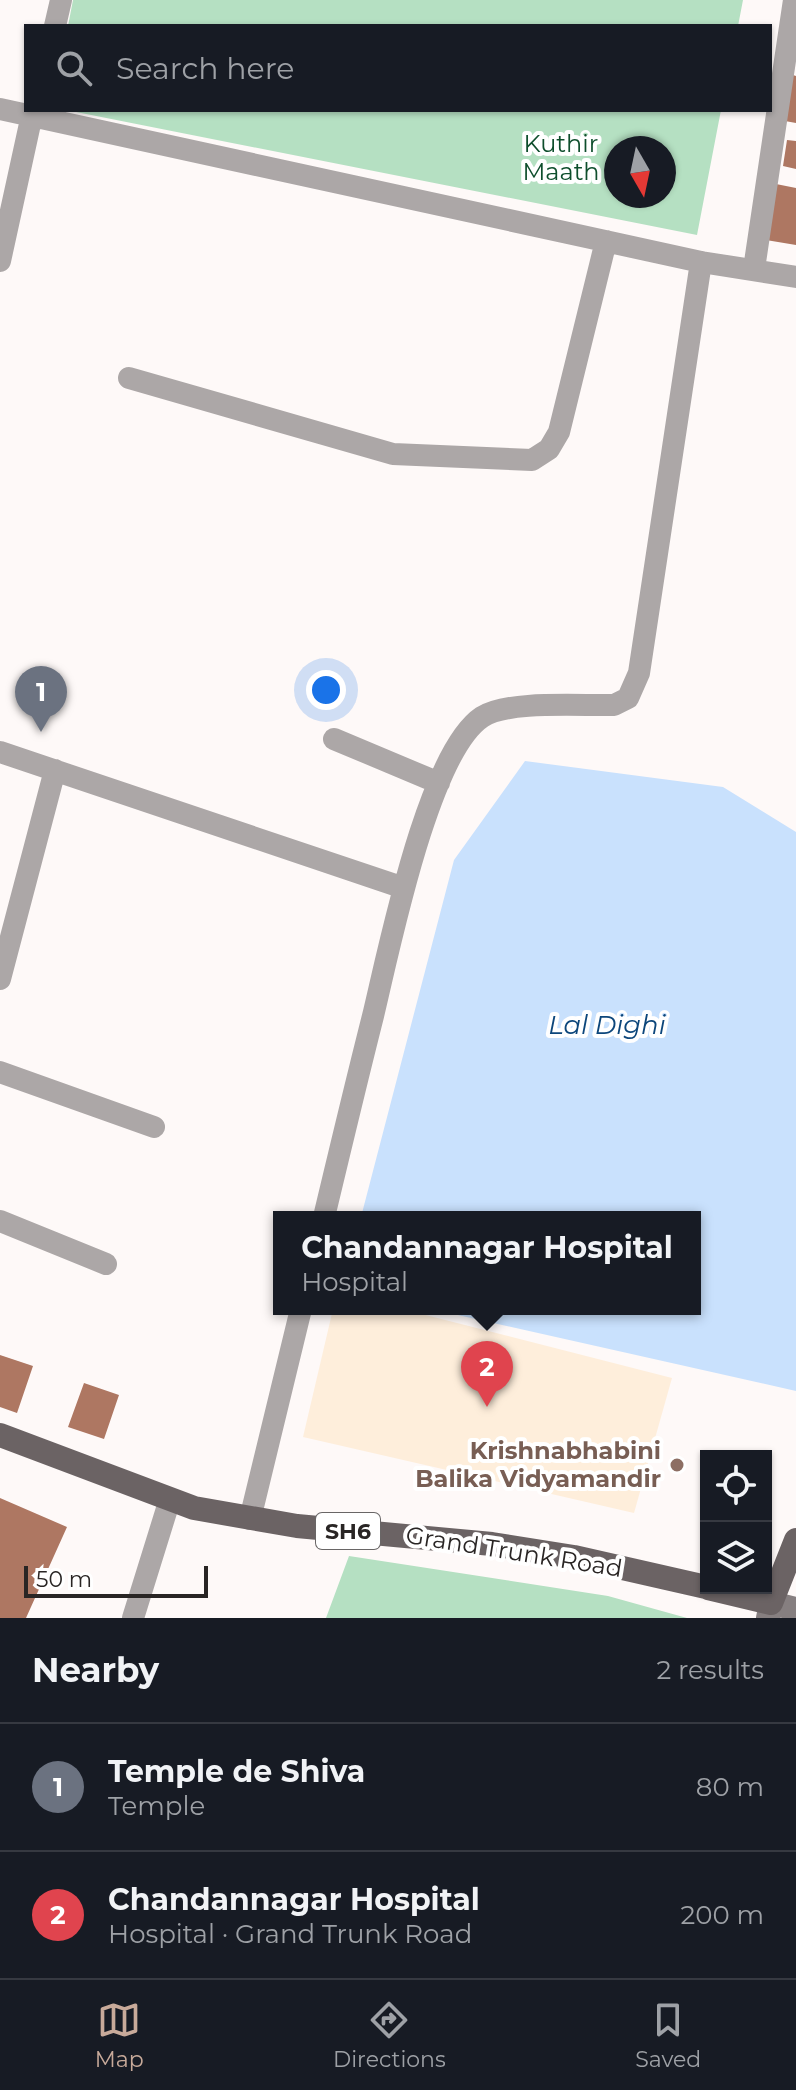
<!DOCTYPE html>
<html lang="en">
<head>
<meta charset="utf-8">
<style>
	:root { --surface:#171b24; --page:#242831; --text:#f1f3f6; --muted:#9ea1a6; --line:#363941; --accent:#c8aa9a }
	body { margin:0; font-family:Montserrat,sans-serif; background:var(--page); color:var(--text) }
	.controls { position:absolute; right:24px; bottom:24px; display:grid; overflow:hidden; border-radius:0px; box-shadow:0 2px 6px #0004 }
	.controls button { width:72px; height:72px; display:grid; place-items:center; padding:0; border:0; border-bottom:2px solid var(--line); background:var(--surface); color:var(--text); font:40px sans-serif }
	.compass { position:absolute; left:604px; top:136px; width:72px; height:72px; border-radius:50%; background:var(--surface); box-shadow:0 2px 6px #0004; rotate:171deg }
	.scale { position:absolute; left:24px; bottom:20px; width:184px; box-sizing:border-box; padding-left:8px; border:4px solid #292524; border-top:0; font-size:22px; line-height:28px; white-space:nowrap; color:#292524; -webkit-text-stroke:6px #fff; paint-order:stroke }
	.you { position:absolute; left:326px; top:690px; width:28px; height:28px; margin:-20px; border:6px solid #fff; border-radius:50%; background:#1a73e8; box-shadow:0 0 0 12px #1a73e833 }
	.badge { display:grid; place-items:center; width:52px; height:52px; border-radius:50%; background:var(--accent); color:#fff; font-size:26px; font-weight:700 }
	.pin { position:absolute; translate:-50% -66px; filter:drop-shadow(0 2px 4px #0008) }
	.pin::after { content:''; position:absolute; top:42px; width:28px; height:24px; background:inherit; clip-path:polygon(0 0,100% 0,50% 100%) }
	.popup { position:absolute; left:273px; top:1211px; width:428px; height:104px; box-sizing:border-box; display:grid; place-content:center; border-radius:0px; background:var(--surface); filter:drop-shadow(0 2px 6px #0005); font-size:26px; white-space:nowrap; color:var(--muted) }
	.popup b { font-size:30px; color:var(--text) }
	.popup::after { content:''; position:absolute; left:50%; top:100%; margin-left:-16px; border:16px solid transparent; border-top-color:var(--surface) }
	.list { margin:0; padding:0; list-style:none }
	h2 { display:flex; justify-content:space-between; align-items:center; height:104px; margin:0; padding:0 32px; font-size:34px }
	h2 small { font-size:26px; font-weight:400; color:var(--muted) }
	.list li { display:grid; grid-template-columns:52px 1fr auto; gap:24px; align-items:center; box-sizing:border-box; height:128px; padding:0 32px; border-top:2px solid var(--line) }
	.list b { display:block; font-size:30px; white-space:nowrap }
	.list p { margin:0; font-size:26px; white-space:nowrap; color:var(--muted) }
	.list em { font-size:26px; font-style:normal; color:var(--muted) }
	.icon { flex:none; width:44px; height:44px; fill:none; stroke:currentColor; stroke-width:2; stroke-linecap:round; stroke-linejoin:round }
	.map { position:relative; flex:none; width:796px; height:1618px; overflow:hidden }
	.search { position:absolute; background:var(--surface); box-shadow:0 2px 6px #0004; left:24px; right:24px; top:24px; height:88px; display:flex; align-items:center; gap:20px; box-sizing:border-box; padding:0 28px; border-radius:0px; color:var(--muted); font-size:30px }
	.sheet { height:360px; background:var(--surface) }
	nav { display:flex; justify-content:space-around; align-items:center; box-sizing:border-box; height:112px; border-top:2px solid var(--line); background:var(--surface); font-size:22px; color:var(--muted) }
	nav a { display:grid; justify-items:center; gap:4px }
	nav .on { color:var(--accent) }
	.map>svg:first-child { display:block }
	.medical { fill:#feeedb }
	.green { fill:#b5e0c2; fill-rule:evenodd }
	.water { fill:#c9e1fd }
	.building { fill:#ae7762 }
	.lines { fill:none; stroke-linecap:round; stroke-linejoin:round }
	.street { stroke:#aca7a7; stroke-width:22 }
	.secondary { stroke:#867f80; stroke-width:24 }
	.primary { stroke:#6b6364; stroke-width:24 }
	.education-dot { fill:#8d6e63; stroke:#fff; stroke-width:3 }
	.labels { text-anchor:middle; stroke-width:8; stroke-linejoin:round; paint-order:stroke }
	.shield { fill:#fff; stroke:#696666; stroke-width:2 }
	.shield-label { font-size:22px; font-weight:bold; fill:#292524 }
	.park-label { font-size:24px; fill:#0e4e2c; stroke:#fff }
	.education-label { font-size:24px; font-weight:bold; fill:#785e54; stroke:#fff; text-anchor:end }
	.street-label { font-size:24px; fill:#292524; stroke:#fff }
	.water-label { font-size:26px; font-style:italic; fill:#0c467b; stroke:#fff }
</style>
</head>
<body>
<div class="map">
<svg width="796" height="1618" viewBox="0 0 796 1618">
	<rect width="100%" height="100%" fill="#fef9f8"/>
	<path class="medical" d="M 333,1309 L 402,1309 L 672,1378 L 634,1513 L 303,1437 Z"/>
	<path class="green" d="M 73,0 L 743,0 L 738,26 L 68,26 Z
		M 66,110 L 721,110 L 697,235 ZM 664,148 L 664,196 L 616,196 L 616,148 Z
		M 349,1556 L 608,1596 L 687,1618 L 326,1618 Z"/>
	<path class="water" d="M 525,761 L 723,787 L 796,832 L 796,1391 L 431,1309 L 695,1309 L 695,1217 L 361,1217 L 454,860 Z"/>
	<path class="building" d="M 793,75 L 796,76 L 796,123 L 785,121 Z
		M 787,140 L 796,141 L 796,169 L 783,166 Z
		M 776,184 L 796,188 L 796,245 L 766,240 Z
		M 0,1355 L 33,1366 L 17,1413 L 0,1407 Z
		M 84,1383 L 119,1395 L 104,1439 L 68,1427 Z
		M 0,1498 L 67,1527 L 26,1618 L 0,1618 Z"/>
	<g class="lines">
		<path class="street" d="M 55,26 L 61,0
			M 0,109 L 701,262 L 796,277
			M 0,261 L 33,110
			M 754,269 L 794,0
			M 129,378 L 393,454 L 532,460 L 549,449 L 559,432 L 606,241
			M 334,739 L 439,783
			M 0,752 L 404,888
			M 0,979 L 55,770
			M 0,1072 L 154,1127
			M 324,1217 C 340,1150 356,1083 373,1016 C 389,950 428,753 482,717 C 508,700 581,706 614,705 L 628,698 L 639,673 L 701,262
			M 0,1221 L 106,1264
			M 250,1519 L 301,1309
			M 133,1618 L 170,1499"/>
		<path class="secondary" d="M 768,1618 L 771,1603 L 796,1609"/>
		<path class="primary" d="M 0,1435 L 194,1508 L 297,1526 L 492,1544 L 574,1557 L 706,1587
			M 708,1588 L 771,1603 L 796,1540"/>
	</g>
	<circle class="education-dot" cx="677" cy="1465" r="8"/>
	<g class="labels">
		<rect class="shield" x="316" y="1513" width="64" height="36" rx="6"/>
		<g class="shield-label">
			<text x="348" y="1539">SH6</text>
		</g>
		<g class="park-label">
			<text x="561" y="152">Kuthir<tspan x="561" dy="28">Maath</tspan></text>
		</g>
		<g class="education-label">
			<text x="661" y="1459">Krishnabhabini<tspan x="661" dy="28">Balika Vidyamandir</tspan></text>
		</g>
		<g class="street-label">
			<text transform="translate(514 1552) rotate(9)" y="8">Grand Trunk Road</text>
		</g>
		<g class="water-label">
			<text x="607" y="1034">Lal Dighi</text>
		</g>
	</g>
</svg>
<div class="controls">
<button><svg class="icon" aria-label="locate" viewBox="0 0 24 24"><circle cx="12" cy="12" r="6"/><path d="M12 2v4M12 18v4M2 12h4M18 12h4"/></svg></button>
<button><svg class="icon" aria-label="layers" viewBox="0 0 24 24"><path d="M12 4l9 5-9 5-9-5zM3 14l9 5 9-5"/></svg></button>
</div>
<svg class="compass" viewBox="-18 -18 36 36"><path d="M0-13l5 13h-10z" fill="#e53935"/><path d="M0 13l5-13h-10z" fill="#9ea1a6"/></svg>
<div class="scale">50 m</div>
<div class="you"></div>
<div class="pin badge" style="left:41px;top:732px;background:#6b7280">1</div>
<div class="pin badge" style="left:487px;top:1407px;background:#e0444e">2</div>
<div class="popup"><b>Chandannagar Hospital</b>Hospital</div>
<div class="search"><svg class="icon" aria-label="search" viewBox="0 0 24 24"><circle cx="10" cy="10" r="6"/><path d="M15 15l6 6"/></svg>Search here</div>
</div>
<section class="sheet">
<h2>Nearby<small>2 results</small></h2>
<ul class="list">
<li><span class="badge" style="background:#6b7280">1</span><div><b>Temple de Shiva</b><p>Temple</p></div><em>80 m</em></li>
<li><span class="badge" style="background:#e0444e">2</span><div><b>Chandannagar Hospital</b><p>Hospital · Grand Trunk Road</p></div><em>200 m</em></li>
</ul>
</section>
<nav>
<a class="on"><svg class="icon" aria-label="map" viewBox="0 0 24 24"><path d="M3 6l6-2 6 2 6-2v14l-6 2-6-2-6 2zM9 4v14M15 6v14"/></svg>Map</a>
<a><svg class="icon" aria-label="directions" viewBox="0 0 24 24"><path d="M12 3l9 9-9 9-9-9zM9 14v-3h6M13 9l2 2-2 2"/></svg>Directions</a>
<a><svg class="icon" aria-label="saved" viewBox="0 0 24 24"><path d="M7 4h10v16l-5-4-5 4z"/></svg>Saved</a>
</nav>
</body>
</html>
